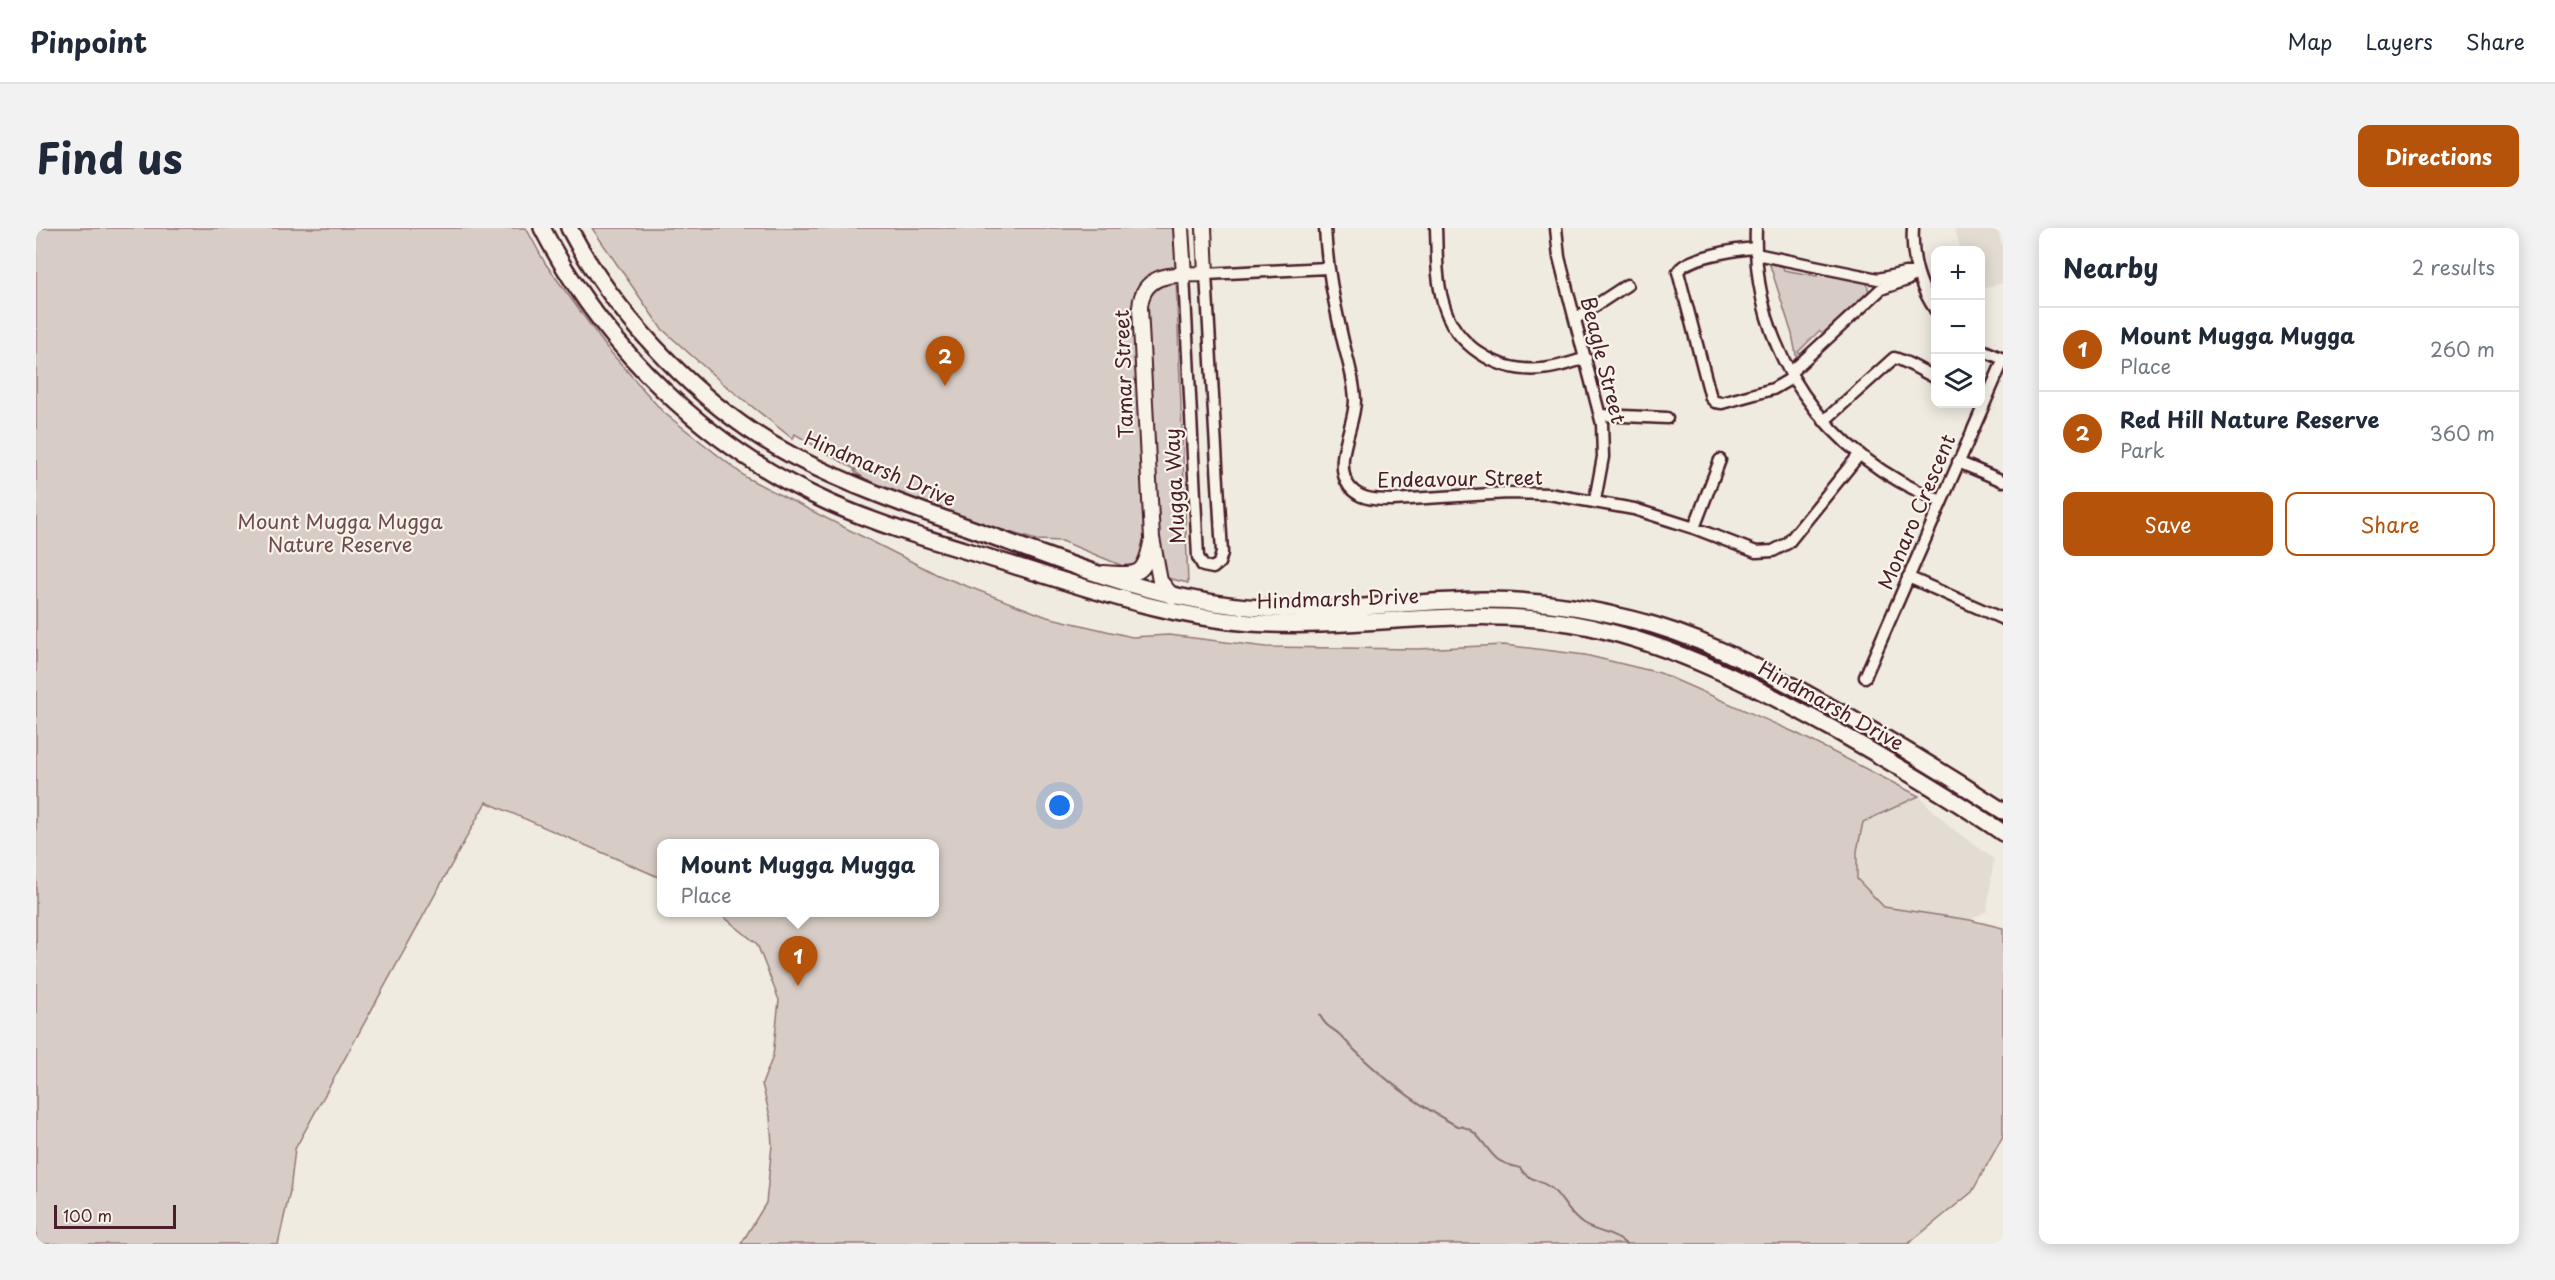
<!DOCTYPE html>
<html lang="en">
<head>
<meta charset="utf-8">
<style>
	:root { --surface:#fff; --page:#f2f2f3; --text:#1f2937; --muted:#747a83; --line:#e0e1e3; --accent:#b45309 }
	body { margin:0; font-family:"Playpen Sans",sans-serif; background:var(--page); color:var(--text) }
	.controls { position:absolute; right:18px; top:18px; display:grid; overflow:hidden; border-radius:12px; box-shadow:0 3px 15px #0003 }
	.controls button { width:54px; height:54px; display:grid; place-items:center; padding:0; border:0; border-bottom:2px solid var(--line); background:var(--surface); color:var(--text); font:30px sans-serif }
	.scale { position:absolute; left:18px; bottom:15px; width:122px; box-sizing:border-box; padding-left:6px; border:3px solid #4a1f2b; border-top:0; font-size:16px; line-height:21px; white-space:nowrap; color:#4a1f2b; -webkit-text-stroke:4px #f7f3e8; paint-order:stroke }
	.you { position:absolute; left:1024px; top:578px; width:21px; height:21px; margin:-15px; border:4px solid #fff; border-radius:50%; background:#1a73e8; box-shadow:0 0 0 9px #1a73e833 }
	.badge { display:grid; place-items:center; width:39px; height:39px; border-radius:50%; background:var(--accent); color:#fff; font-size:20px; font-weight:700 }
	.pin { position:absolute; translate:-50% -50px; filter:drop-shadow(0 2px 3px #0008) }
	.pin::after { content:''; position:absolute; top:32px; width:21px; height:18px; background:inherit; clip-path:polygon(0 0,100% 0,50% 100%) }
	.popup { position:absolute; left:621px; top:611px; width:282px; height:78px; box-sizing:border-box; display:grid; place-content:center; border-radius:12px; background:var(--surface); filter:drop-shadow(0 2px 4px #0005); font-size:20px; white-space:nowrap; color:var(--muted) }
	.popup b { font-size:22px; color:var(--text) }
	.popup::after { content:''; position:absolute; left:50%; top:100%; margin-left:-12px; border:12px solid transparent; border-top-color:var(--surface) }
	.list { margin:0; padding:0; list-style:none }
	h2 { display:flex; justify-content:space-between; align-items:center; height:78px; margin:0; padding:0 24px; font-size:26px }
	h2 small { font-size:20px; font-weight:400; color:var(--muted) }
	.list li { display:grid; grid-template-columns:39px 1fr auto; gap:18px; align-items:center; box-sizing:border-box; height:84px; padding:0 24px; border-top:2px solid var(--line) }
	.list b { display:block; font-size:22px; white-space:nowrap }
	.list p { margin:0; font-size:20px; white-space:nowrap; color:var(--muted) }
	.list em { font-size:20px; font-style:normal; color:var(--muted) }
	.actions { display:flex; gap:12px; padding:18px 24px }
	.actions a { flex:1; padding:14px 0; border:2px solid var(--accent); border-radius:12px; text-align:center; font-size:21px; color:var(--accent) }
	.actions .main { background:var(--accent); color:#fff }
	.icon { flex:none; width:33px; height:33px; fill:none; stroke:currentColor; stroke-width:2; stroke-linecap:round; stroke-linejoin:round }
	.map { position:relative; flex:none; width:1967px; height:1016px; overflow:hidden; border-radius:12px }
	header { display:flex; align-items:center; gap:36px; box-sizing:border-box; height:84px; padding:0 30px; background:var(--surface); border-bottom:2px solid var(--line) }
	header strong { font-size:28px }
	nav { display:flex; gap:33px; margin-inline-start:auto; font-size:21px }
	.intro { display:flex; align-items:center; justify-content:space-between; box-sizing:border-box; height:144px; padding:0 36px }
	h1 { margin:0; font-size:42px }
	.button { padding:15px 27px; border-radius:12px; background:var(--accent); color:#fff; font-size:21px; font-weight:700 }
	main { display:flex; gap:36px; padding:0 36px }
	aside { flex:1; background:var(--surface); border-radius:12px; box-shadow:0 3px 15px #0003 }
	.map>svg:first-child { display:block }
	.built { fill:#e3dcd2 }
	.green { fill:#d8cdc6; stroke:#917678; stroke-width:1.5 }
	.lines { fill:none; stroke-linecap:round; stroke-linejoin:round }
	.stream { stroke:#8b6f72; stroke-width:2 }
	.street-casing { stroke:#4a1f2b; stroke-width:15 }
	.secondary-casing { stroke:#4a1f2b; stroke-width:18 }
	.primary-casing { stroke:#4a1f2b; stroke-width:20 }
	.street { stroke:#f7f3e8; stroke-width:10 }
	.secondary { stroke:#f7f3e8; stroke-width:14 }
	.primary { stroke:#f7f3e8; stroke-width:15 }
	.labels { text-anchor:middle; stroke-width:4.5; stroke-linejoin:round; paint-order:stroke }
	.street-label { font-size:20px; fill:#4a1f2b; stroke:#f7f3e8 }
	.park-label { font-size:20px; fill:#6e4a52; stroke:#f7f3e8 }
</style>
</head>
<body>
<header>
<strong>Pinpoint</strong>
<nav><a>Map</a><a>Layers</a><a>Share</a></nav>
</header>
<div class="intro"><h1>Find us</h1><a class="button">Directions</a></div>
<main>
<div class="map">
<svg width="1967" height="1016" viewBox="0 0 1967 1016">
	<rect width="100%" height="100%" fill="#f0ebe0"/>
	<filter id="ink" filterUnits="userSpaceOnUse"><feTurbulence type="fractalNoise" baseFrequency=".0167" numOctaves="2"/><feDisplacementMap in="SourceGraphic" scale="12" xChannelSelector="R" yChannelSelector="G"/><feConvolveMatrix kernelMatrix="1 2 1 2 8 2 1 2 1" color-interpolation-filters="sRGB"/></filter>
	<g filter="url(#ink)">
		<path class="built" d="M 1961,0 L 1967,22 L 1967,55 L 1945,61 L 1944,22 L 1925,22 L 1919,1 Z
			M 1883,568 L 1913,598 L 1958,631 L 1951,683 L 1934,692 L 1848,679 L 1821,651 L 1821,623 L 1827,594 Z"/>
		<path class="green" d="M 0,0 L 490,0 L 509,35 L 571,120 L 627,184 L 711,250 L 902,347 L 1011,389 L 1096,409 L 1133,407 L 1230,419 L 1381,421 L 1468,417 L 1549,427 L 1624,445 L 1760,505 L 1883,568 L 1827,594 L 1821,623 L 1821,651 L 1848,679 L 1934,692 L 1967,700 L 1967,908 L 1936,964 L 1872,1016 L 705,1016 L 730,975 L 736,917 L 734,888 L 726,856 L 737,828 L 743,772 L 721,716 L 683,685 L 898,684 L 898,616 L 626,616 L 625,650 L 450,574 L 259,921 L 254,963 L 242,1016 L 0,1016 Z
			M 556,0 L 1138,0 L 1152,355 L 1094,341 L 1026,313 L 1000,312 L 924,289 L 831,252 L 818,243 L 820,242 L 759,206 L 757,211 L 684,153 L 625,100 Z
			M 1733,34 L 1745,34 L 1748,42 L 1781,48 L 1780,41 L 1827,51 L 1831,55 L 1833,65 L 1792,106 L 1783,103 L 1762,124 L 1767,129 L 1761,132 L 1756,106 Z"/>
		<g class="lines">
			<path class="stream" d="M 1283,786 C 1292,802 1295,798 1305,808 C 1338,844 1378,875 1421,898 C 1442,899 1447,919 1461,931 C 1467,936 1476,938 1484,940 C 1491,952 1505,952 1515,960 C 1527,970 1533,987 1547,996 C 1560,1004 1578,1005 1590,1016"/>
			<g class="street-casing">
				<path id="street" d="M 1289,0 C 1291,40 1298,74 1307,113 C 1312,133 1318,151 1319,172 C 1319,197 1299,228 1310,253 C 1319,272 1339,272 1357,272 L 1472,265 L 1513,266 L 1598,281 L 1658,300 L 1720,324 L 1737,323 L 1752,315 L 1823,227
					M 1400,0 C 1401,24 1400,50 1407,74 C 1418,117 1461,145 1505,141 C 1520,140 1535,135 1550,130
					M 1520,0 L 1523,29 L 1532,65 L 1566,196 L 1567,229 L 1559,272
					M 1720,0 C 1715,124 1791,229 1905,273
					M 1877,0 C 1875,30 1883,58 1900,83
					M 1720,20 C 1704,21 1648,29 1642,44 L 1675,170 L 1679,174 L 1686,175 L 1737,161 L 1756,150
					M 1720,26 L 1842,51 L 1869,45 L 1881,45
					M 1148,47 L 1162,329 L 1167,338 L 1177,340 L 1183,335 L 1186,325 L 1170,46 L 1291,40
					M 1539,91 L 1591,57
					M 1944,121 L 1967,131
					M 1754,145 L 1845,61 L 1871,52 L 1881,45
					M 1565,187 L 1631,190
					M 1788,193 L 1858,130 C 1864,130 1890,145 1900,150
					M 1922,234 L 1967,253
					M 1658,300 L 1684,232
					M 1872,349 L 1967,391
					M 1829,449 L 1967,133"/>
			</g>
			<g class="secondary-casing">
				<path id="secondary" d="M 1145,0 L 1148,47
					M 1068,345 C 1100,347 1108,350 1115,315
					M 1137,369 L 1124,353 L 1116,310 L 1104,79 C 1107,42 1142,47 1170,46 L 1168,0"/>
			</g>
			<g class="primary-casing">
				<path id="primary" d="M 506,0 C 567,119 671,220 794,275 C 855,302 920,319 983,339 C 1060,363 1134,389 1215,395 C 1331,403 1437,374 1554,399 C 1642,419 1719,458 1797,501 C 1855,534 1912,567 1967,605
					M 533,0 C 579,88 668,182 757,228 C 824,263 896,286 967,312 C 1053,344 1132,374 1224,380 C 1300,386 1375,372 1450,372 C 1498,372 1548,379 1595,391 C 1658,406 1716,436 1773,467 C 1839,503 1904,542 1967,583"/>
			</g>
			<use href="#street" class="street"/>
			<use href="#secondary" class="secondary"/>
			<use href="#primary" class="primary"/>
		</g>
	</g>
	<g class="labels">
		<g class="street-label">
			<text transform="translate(1567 132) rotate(76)" y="7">Beagle Street</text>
			<text transform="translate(1088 146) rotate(-92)" y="7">Tamar Street</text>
			<text transform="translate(844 241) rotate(23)" y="7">Hindmarsh Drive</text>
			<text transform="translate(1424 251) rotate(-1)" y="7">Endeavour Street</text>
			<text transform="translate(1139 258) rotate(-93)" y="7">Mugga Way</text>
			<text transform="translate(1881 284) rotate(-67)" y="7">Monaro Crescent</text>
			<text transform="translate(1302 371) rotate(-2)" y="7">Hindmarsh Drive</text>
			<text transform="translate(1795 478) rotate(29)" y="7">Hindmarsh Drive</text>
		</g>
		<g class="park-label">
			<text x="304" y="301">Mount Mugga Mugga<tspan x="304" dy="23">Nature Reserve</tspan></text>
		</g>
	</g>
</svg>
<div class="controls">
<button>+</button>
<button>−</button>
<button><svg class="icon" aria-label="layers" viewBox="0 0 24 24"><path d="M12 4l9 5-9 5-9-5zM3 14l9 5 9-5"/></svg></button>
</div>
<div class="scale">100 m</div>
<div class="you"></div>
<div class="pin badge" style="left:762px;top:758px">1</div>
<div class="popup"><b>Mount Mugga Mugga</b>Place</div>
<div class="pin badge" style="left:909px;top:158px">2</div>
</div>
<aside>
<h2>Nearby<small>2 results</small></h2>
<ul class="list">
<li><span class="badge">1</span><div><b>Mount Mugga Mugga</b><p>Place</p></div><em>260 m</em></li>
<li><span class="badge">2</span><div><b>Red Hill Nature Reserve</b><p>Park</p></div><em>360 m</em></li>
</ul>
<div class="actions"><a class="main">Save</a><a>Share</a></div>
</aside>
</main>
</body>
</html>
